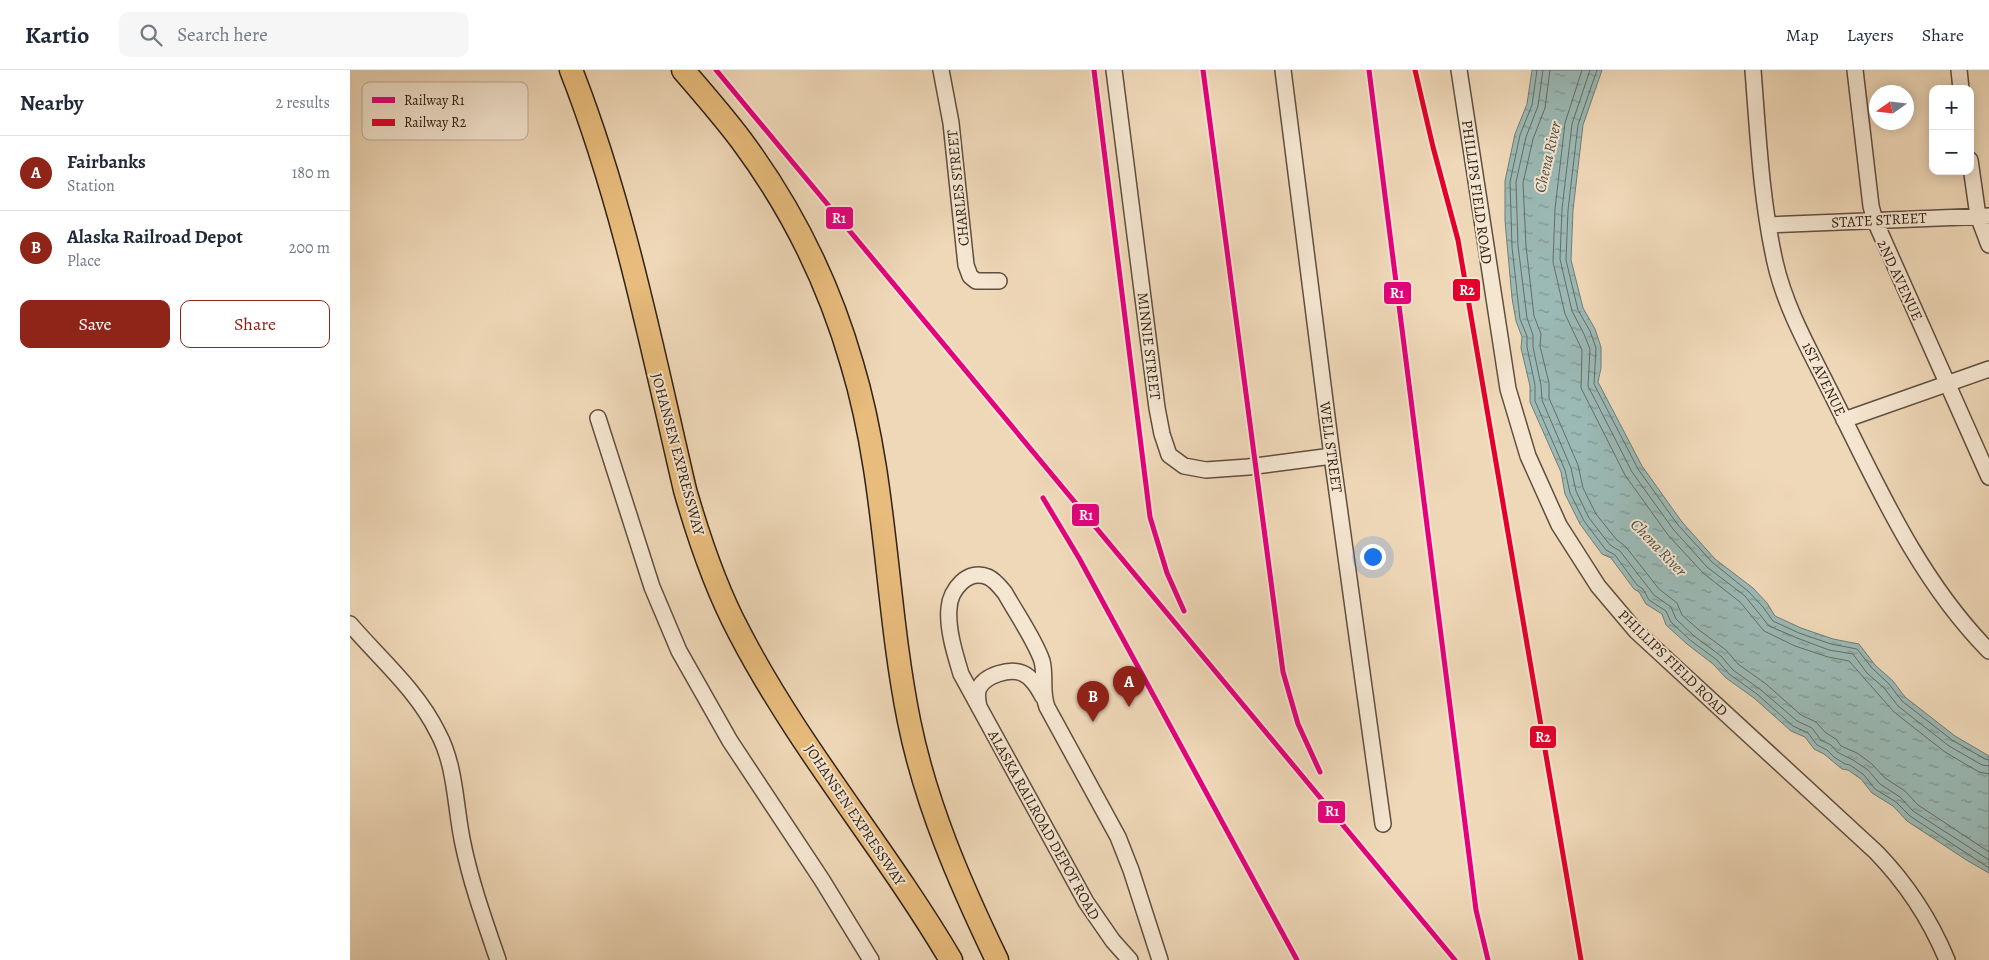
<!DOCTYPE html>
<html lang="en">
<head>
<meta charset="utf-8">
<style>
	:root { --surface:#fff; --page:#f6f6f7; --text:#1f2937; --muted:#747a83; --line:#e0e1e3; --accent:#8f2418 }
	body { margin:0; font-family:Alegreya,serif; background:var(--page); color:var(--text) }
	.controls { position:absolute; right:15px; top:15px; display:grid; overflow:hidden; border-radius:10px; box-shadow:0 2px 12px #0003 }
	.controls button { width:45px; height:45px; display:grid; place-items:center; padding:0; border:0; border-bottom:1px solid var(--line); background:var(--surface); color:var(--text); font:25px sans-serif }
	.compass { position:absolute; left:1519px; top:15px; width:45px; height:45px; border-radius:50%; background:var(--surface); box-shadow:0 2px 12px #0003; rotate:256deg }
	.you { position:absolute; left:1022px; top:486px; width:18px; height:18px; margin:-12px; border:4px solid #fff; border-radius:50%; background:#1a73e8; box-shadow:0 0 0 8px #1a73e833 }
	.badge { display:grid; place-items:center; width:32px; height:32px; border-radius:50%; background:var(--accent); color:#fff; font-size:16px; font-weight:700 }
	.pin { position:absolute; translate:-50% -41px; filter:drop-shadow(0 1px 2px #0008) }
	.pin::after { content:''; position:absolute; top:26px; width:18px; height:15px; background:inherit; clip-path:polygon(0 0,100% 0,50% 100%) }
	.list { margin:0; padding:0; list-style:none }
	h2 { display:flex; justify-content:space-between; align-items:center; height:65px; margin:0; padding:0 20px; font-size:21px }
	h2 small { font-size:16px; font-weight:400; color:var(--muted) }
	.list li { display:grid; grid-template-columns:32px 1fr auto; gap:15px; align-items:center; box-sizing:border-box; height:75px; padding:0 20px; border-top:1px solid var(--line) }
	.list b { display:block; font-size:19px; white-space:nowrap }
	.list p { margin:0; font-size:16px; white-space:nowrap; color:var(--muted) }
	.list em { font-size:16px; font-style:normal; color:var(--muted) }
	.actions { display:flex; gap:10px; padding:15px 20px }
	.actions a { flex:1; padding:11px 0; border:1px solid var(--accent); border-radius:10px; text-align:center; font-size:18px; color:var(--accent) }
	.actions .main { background:var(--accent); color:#fff }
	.icon { flex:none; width:28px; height:28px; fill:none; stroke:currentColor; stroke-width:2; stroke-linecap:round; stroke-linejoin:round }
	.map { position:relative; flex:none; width:1639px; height:890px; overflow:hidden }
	header { display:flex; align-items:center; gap:30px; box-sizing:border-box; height:70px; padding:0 25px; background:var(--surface); border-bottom:1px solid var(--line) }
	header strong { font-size:24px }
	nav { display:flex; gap:28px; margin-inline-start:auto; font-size:18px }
	.search { width:350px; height:45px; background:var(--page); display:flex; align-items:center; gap:12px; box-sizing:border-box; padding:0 18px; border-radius:10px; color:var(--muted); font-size:19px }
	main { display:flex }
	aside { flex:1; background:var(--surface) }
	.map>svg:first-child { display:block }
	.water { fill:url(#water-ripples); stroke:#707c75 }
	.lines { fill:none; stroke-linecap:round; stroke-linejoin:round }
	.shore { stroke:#666d66; stroke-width:1 }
	.minor-casing { stroke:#604f3e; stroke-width:18 }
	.highway-casing { stroke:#302116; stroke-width:25 }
	.minor { stroke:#f5e6d1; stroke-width:15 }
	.highway { stroke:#e8bc7c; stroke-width:22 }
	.rail-1-casing { stroke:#f5e6d1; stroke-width:9 }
	.rail-2-casing { stroke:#f5e6d1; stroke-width:9 }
	.rail-1 { stroke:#e5007d; stroke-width:5 }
	.rail-2 { stroke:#e4002b; stroke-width:5 }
	.labels { text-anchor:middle; stroke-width:4; stroke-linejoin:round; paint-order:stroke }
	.street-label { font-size:15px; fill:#302116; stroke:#f5e6d1 }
	.water-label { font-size:16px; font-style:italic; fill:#504f46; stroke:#f5e6d1 }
	.key { fill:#f5e6d1; stroke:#baab99; stroke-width:1 }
	.key-label { font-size:14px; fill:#302116 }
	.line-badge { stroke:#f5e6d1; stroke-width:2 }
	.badge-label { font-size:14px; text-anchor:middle; font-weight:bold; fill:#fff }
</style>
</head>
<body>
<header>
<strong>Kartio</strong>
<div class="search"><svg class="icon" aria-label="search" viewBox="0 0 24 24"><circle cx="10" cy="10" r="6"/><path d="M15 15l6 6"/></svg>Search here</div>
<nav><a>Map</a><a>Layers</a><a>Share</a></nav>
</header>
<main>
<aside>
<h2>Nearby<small>2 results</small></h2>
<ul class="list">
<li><span class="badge">A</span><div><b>Fairbanks</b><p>Station</p></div><em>180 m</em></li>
<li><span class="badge">B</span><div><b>Alaska Railroad Depot</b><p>Place</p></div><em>200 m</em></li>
</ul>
<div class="actions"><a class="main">Save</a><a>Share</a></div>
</aside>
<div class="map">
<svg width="1639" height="890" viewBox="0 0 1639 890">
	<defs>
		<pattern id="water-ripples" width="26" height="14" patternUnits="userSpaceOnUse" patternTransform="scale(1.25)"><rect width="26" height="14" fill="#9bb9b5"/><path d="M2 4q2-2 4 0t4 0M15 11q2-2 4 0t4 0" fill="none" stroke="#7f9692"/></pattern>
	</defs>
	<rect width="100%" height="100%" fill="#efd8b8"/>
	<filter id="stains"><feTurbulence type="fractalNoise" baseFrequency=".004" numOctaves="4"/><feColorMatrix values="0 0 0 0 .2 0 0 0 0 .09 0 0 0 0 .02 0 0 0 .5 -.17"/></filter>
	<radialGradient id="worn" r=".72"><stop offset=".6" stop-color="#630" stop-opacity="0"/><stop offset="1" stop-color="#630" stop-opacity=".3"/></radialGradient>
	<path class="water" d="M 1182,0 L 1252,0 L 1233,55 L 1223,140 L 1221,190 L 1233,238 L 1245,259 L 1251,277 L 1251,298 L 1248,312 L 1292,396 L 1332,452 L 1365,489 L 1403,518 L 1417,533 L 1425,546 L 1451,558 L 1483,569 L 1509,574 L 1525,595 L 1543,611 L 1555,627 L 1605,666 L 1639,686 L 1639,803 L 1618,791 L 1557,751 L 1543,736 L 1522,723 L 1511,709 L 1498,700 L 1492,699 L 1474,684 L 1464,679 L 1455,667 L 1441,661 L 1404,628 L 1376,608 L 1363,594 L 1337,574 L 1316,555 L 1312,544 L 1296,534 L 1289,522 L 1284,519 L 1261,488 L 1252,484 L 1230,454 L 1215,424 L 1211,402 L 1180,332 L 1180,316 L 1171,278 L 1172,267 L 1166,251 L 1162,228 L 1155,151 L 1155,111 L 1165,64 L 1177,34 Z"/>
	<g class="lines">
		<path class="shore" d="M 1187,0 L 1182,35 L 1170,65 L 1160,112 L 1162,177 L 1170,249 L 1177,266 L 1177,277 L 1185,315 L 1185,331 L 1215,400 L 1220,423 L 1234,451 L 1256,480 L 1265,485 L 1287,515 L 1293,519 L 1299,530 L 1316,541 L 1321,552 L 1340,570 L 1367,590 L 1379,604 L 1407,624 L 1443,656 L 1458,663 L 1467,675 L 1477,680 L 1484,687 L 1495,694 L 1500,695 L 1514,705 L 1525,719 L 1546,732 L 1560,746 L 1639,798
			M 1193,0 L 1188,36 L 1176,67 L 1166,112 L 1168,176 L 1177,248 L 1183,265 L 1183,277 L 1191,315 L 1192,330 L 1221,398 L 1226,421 L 1239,448 L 1260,475 L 1270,481 L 1304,525 L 1321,537 L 1326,549 L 1344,566 L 1371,586 L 1383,600 L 1411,620 L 1447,651 L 1462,658 L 1471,670 L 1481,675 L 1487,682 L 1503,690 L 1518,700 L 1530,714 L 1550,727 L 1563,741 L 1639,790
			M 1200,0 L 1195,38 L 1183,69 L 1173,113 L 1176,176 L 1184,246 L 1191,264 L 1190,276 L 1199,313 L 1199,328 L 1228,395 L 1233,418 L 1246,444 L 1266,469 L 1276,477 L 1309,519 L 1327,533 L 1332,545 L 1349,560 L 1376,580 L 1388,594 L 1416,614 L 1451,645 L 1466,652 L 1476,663 L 1486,669 L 1491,676 L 1507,683 L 1522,694 L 1535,708 L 1555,721 L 1568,735 L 1639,782
			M 1232,0 L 1215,53 L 1205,139 L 1203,192 L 1215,244 L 1232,280 L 1231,318 L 1275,405 L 1318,465 L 1353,503 L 1390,532 L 1414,561 L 1445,576 L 1478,587 L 1499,591 L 1544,642 L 1595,682 L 1629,702 L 1639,704
			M 1240,0 L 1222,54 L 1212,139 L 1210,189 L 1222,241 L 1234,264 L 1240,279 L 1238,316 L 1282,402 L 1323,459 L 1357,497 L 1395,526 L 1419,556 L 1447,568 L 1479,580 L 1503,584 L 1517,603 L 1534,618 L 1548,636 L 1599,676 L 1632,695 L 1639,696
			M 1247,0 L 1228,55 L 1218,140 L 1216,190 L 1228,240 L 1240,261 L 1246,278 L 1244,314 L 1288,399 L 1328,455 L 1362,492 L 1399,522 L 1413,537 L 1423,551 L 1449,563 L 1481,574 L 1507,579 L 1522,598 L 1539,614 L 1552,631 L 1602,670 L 1635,689 L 1639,690"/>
		<g class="minor-casing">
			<path id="minor" d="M 591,0 L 601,53 L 616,195 L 620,206 L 626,211 L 649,211
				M 764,0 L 807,338 L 812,364 L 819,385 L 834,396 L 856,400 L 898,397 L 982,386
				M 933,0 L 982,386 L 1033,754
				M 1109,0 L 1158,319 L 1178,386 L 1209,455 L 1248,516 L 1286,561 L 1526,782 C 1557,814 1580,849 1597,890
				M 1403,0 C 1408,64 1411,129 1425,192 C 1436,241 1463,286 1485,331 C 1529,419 1569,510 1639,581
				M 1505,0 L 1521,136 L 1525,151 L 1639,407
				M 1609,0 L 1611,19
				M 1620,90 L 1628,146 L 1639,175
				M 1418,155 L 1639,146
				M 248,348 L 302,517 L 329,581 L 380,671 L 472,810 L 521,890
				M 1494,350 L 1639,299
				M 0,554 C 30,589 67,620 88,663 C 106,696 105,737 113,774 C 121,813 135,852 148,890
				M 629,637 C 628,631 626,624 629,618 C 635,605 660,598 672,603 C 682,607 688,618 693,627
				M 780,890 L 763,871 L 736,832 L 611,604 C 605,584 597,559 599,538 C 600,520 618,498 638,507 C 645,510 650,517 655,523 C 666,543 685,570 692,591 C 696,606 691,621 697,637 L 768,767 L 781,800 L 810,890"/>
		</g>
		<g class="highway-casing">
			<path id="highway" d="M 221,0 C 274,135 302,279 335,420 C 349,469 365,517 389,562 C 449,678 535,778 601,890
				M 333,0 C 353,23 373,46 391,70 C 441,137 479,214 502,294 C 537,410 535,532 559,651 C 576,735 610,813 647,890"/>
		</g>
		<use href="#minor" class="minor"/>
		<use href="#highway" class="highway"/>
		<g class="rail-1-casing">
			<path id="rail-1" d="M 366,0 L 1105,890
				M 744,0 L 800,447 L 817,503 L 834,541
				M 853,0 L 933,602 L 948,654 L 970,702
				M 1019,0 L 1126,840 L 1138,890
				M 693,428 L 729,488 L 947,890"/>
		</g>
		<g class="rail-2-casing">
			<path id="rail-2" d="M 1065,0 L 1083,77 L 1108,170 L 1231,890"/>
		</g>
		<use href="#rail-1" class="rail-1"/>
		<use href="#rail-2" class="rail-2"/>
	</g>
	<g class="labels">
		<g class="street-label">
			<text transform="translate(608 118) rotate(-96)" y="5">CHARLES STREET</text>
			<text transform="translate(1127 122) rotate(82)" y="5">PHILLIPS FIELD ROAD</text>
			<text transform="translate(1529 150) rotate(-3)" y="5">STATE STREET</text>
			<text transform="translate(1550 210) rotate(65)" y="5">2ND AVENUE</text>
			<text transform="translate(799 276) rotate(83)" y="5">MINNIE STREET</text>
			<text transform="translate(1474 309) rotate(64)" y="5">1ST AVENUE</text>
			<text transform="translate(981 377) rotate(82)" y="5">WELL STREET</text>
			<text transform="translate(328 384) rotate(75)" y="5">JOHANSEN EXPRESSWAY</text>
			<text transform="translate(1323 593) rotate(44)" y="5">PHILLIPS FIELD ROAD</text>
			<text transform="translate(505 745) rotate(56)" y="5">JOHANSEN EXPRESSWAY</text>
			<text transform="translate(694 755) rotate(61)" y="5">ALASKA RAILROAD DEPOT ROAD</text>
		</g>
		<g class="water-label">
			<text transform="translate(1197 87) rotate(-77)" y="6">Chena River</text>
			<text transform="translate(1309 477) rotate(46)" y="6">Chena River</text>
		</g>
	</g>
	<rect x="12" y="12" width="166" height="58" rx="8" class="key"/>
	<rect x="22" y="27" width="23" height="6" fill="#e5007d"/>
	<rect x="22" y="49" width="23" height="7" fill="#e4002b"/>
	<g class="key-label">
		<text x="54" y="35">Railway R1</text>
		<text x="54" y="57">Railway R2</text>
	</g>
	<g class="line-badge">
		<rect x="475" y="136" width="29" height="24" rx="5" fill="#e5007d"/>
		<rect x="1102" y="208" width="29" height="24" rx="5" fill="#e4002b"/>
		<rect x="1033" y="211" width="29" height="24" rx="5" fill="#e5007d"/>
		<rect x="721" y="433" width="29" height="24" rx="5" fill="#e5007d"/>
		<rect x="1179" y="655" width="28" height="24" rx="5" fill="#e4002b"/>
		<rect x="967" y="730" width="29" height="24" rx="5" fill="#e5007d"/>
	</g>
	<g class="badge-label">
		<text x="489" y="153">R1</text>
		<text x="1117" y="225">R2</text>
		<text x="1047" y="228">R1</text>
		<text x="736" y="450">R1</text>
		<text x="1193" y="672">R2</text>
		<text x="982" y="746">R1</text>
	</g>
	<rect width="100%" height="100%" filter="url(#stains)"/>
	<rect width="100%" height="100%" fill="url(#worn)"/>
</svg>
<div class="controls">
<button>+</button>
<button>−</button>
</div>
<svg class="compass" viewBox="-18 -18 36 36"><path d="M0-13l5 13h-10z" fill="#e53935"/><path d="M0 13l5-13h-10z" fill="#747a83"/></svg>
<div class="you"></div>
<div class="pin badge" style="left:779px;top:637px">A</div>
<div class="pin badge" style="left:743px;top:652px">B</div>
</div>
</main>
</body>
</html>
